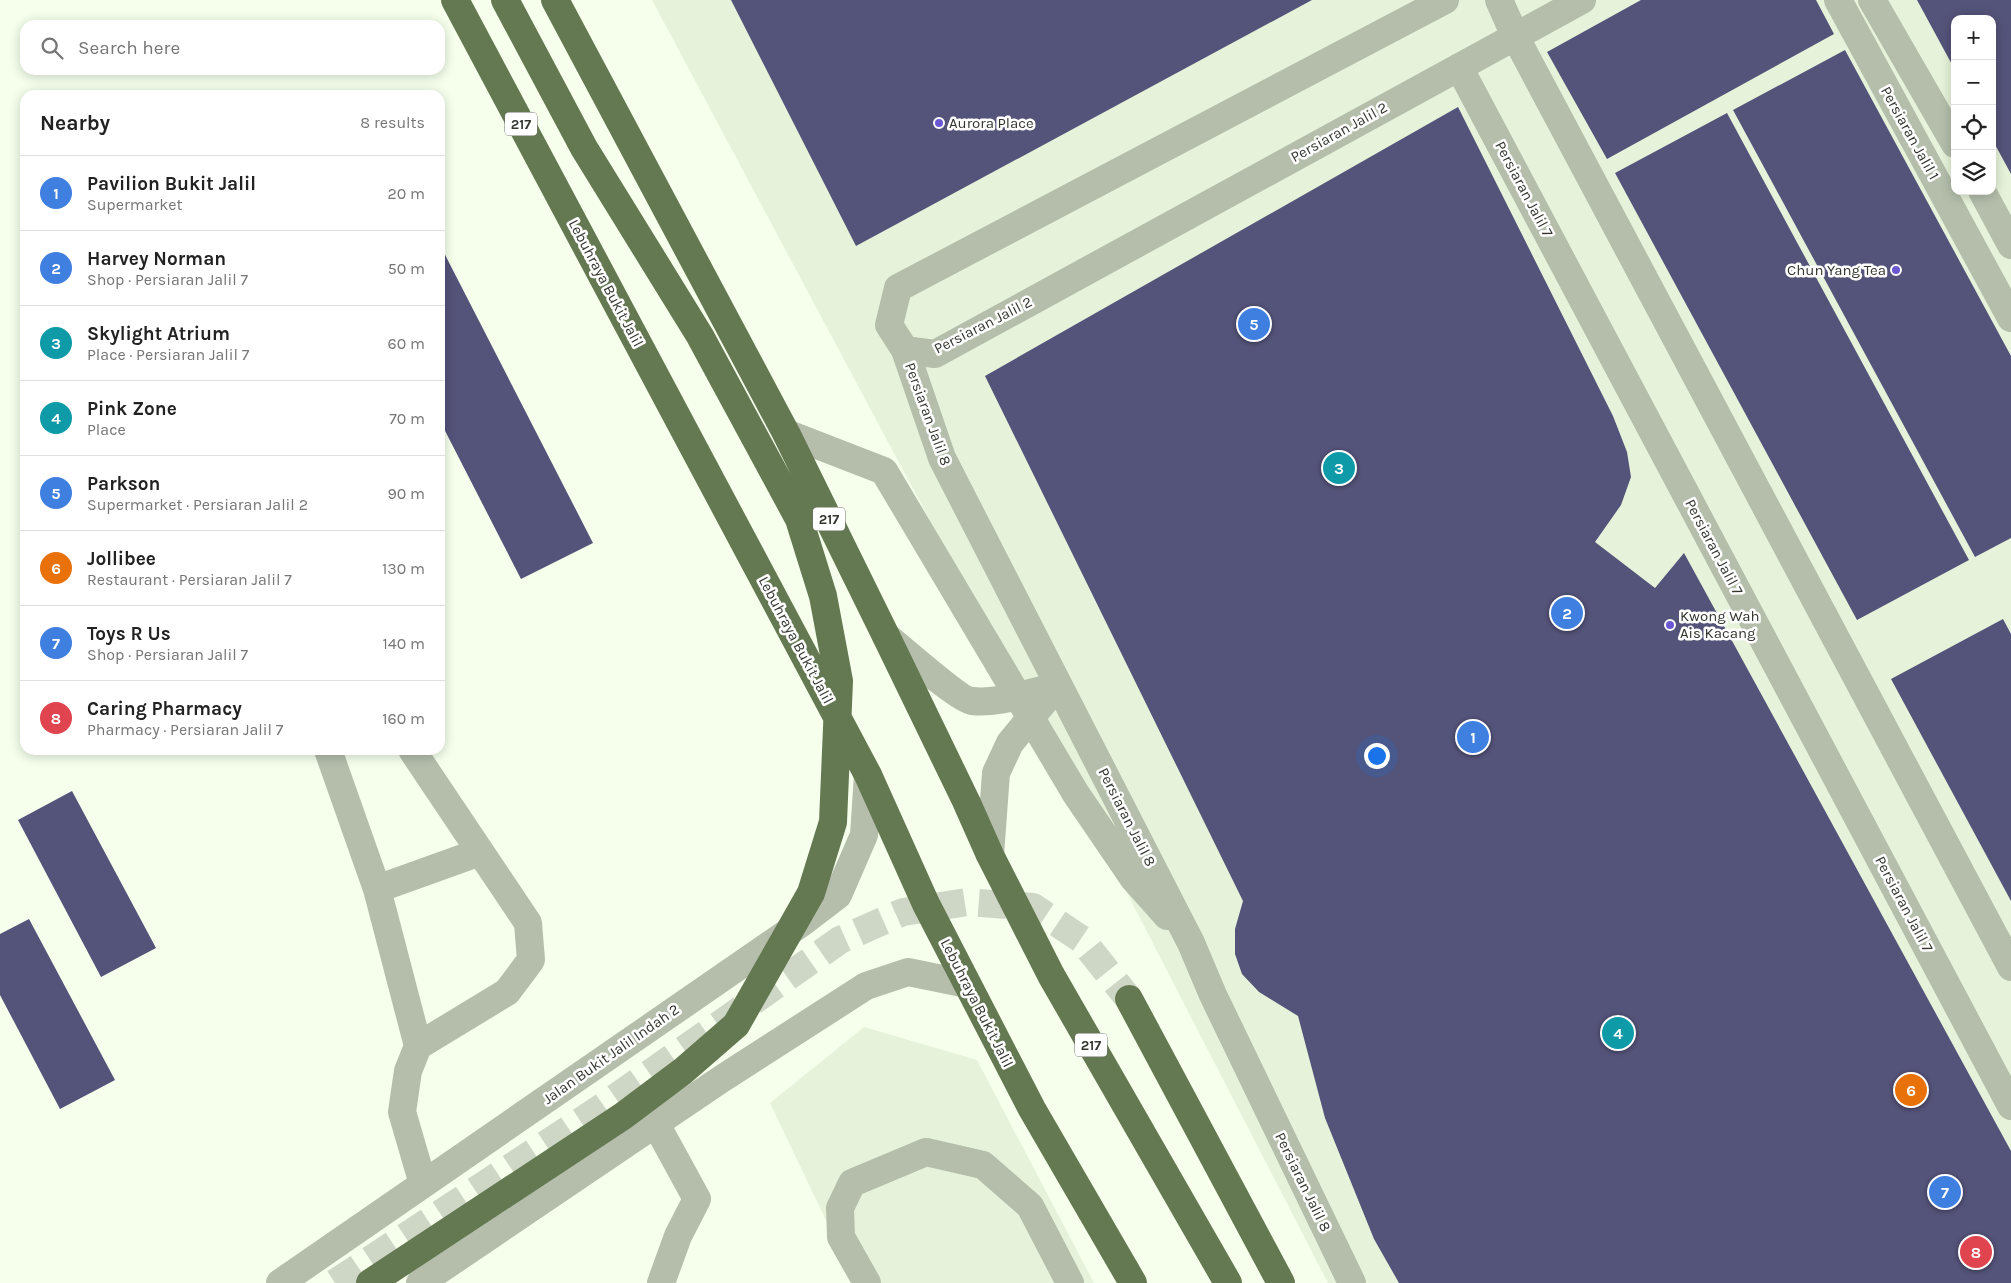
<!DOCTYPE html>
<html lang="en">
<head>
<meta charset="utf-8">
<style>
	:root { --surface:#fff; --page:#f6f6f6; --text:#222; --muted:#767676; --line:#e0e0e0; --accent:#ea580c }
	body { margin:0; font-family:Karla,sans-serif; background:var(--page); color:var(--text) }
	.controls { position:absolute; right:15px; top:15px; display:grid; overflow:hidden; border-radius:10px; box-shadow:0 2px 12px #0003 }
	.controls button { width:45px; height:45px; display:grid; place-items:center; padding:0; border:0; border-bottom:1px solid var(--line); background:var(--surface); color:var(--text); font:25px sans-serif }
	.you { position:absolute; left:1376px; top:755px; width:18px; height:18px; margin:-12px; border:4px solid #fff; border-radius:50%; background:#1a73e8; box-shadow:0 0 0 8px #1a73e833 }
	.badge { display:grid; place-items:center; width:32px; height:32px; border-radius:50%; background:var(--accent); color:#fff; font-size:16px; font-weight:700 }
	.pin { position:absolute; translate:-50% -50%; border:2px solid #fff; box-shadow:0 1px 5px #0006 }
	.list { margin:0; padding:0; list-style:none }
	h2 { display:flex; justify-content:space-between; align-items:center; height:65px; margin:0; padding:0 20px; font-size:21px }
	h2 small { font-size:16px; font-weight:400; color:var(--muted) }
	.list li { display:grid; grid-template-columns:32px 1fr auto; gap:15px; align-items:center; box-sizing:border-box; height:75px; padding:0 20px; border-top:1px solid var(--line) }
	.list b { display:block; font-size:19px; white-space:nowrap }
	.list p { margin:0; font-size:16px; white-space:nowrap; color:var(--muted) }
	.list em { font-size:16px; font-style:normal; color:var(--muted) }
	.icon { flex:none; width:28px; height:28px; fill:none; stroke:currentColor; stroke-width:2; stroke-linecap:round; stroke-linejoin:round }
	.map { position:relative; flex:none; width:2011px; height:1283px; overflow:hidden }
	.search { position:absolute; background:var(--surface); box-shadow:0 2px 12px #0003; left:20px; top:20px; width:425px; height:55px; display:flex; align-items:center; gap:12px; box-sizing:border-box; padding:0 18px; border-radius:15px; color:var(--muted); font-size:19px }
	.panel { position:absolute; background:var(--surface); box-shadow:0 2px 12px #0003; left:20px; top:90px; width:425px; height:665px; border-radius:15px }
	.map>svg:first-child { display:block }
	.built { fill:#e6f3da; fill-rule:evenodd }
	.building { fill:#545379 }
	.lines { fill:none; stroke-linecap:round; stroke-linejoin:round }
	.highway-tunnel { stroke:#ced7c6; stroke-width:28; stroke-dasharray:28 14; stroke-linecap:butt }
	.minor { stroke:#b4beab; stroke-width:28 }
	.highway { stroke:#647851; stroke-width:28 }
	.poi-dot { fill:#6958d2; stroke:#fff; stroke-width:2 }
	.labels { text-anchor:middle; stroke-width:5; stroke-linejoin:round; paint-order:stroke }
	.shield { fill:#fff; stroke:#70726d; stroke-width:1 }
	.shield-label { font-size:14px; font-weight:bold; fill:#33362f }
	.poi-label { font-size:15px; fill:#33362f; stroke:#fff; text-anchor:start }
	.street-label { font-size:15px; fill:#33362f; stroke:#fff }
</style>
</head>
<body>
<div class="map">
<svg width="2011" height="1283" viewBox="0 0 2011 1283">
	<rect width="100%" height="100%" fill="#f5ffec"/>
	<path class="built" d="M 652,0 L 2011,0 L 2011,1283 L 1328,1283 L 1076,794 ZM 1955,19 L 1992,19 L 1992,191 L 1955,191 Z
		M 864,1027 L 977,1060 L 1094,1283 L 856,1283 L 770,1103 Z"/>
	<path class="building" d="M 731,0 L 1312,0 L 856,246 Z
		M 1641,0 L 1816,0 L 1834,34 L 1607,159 L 1547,52 Z
		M 1917,0 L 2011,0 L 2011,174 L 1992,139 L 1992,19 L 1955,19 L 1955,70 Z
		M 1845,50 L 2011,356 L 2011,538 L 1975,557 L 1733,110 Z
		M 1458,107 L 1613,416 L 1627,452 L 1631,477 L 1621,505 L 1595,542 L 1655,588 L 1684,553 L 2011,1151 L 2011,1283 L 1399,1283 L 1374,1239 L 1325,1118 L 1298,1016 L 1259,992 L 1242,974 L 1235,954 L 1235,929 L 1243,901 L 985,376 Z
		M 1727,113 L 1969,560 L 1857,620 L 1615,173 Z
		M 440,245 L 593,543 L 521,579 L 440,421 Z
		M 2003,619 L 2011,634 L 2011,901 L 1891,679 Z
		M 72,791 L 156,948 L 101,977 L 18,820 Z
		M 29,919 L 115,1080 L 60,1109 L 0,995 L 0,934 Z"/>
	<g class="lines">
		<path class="highway-tunnel" d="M 335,1283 L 598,1110 L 840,940 L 903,912 L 967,902 L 1033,907 L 1081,939 L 1129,999"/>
		<path class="minor" d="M 1499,0 L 1515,36 L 2011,967
			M 1838,0 L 2011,318
			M 1872,0 L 1955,144
			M 1459,67 L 2011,1106
			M 1982,191 L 2011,245
			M 905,350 L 935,354 L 1582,0
			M 786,433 L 884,471 L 1076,794 L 1134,879 L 1167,916
			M 886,636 C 900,647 959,700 972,701 C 999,704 1029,692 1056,687 L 1010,743 L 996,773 L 990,855
			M 328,750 L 377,889 L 418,1046
			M 412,750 L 528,923 L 531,960 L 507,992 L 418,1046 L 408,1071 L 402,1112 L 423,1184
			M 377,889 L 480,852
			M 656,1124 L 697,1199 L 678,1236 L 661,1283
			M 280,1283 L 800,924 L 838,895 L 864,835 L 868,775
			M 420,1283 L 723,1078 L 866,986 L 908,972 L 967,984
			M 867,1283 L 841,1237 L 840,1208 L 852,1183 L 926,1152 L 983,1165 L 1030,1206 L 1070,1283
			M 1352,1283 L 1213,995 L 1191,943 L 942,458 L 905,350 L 889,325 L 898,288 L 1445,0"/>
		<path class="highway" d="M 455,0 L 868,775 L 926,904 L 1032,1109 L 1133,1283
			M 555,0 L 786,433 L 886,636 L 966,801 L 990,855 L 1051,975 L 1228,1283
			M 1129,999 L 1281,1283
			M 370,1283 L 623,1116 L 683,1071 L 736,1025 L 811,893 L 833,822 L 839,681 L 823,596 L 799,519 L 700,336 L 584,148 L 505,0"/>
	</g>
	<g class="poi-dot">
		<circle cx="939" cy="123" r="5"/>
		<circle cx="1896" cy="270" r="5"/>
		<circle cx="1670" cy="625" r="5"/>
	</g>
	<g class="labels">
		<g class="shield">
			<rect x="505" y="112.5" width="32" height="23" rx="4"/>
			<rect x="813" y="507.5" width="32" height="23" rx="4"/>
			<rect x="1075" y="1033.5" width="32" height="23" rx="4"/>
		</g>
		<g class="shield-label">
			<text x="521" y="129">217</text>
			<text x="829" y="524">217</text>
			<text x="1091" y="1050">217</text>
		</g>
		<g class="poi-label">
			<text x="949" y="128">Aurora Place</text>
			<text x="1886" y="275" text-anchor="end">Chun Yang Tea</text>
			<text x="1680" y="621">Kwong Wah<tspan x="1680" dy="17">Ais Kacang</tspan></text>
		</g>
		<g class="street-label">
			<text transform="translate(1339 132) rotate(-29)" y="5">Persiaran Jalil 2</text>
			<text transform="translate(1910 133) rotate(61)" y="5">Persiaran Jalil 1</text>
			<text transform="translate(1524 189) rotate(62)" y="5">Persiaran Jalil 7</text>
			<text transform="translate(606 283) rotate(62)" y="5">Lebuhraya Bukit Jalil</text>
			<text transform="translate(983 325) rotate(-27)" y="5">Persiaran Jalil 2</text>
			<text transform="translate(928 414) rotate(70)" y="5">Persiaran Jalil 8</text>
			<text transform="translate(1714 547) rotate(62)" y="5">Persiaran Jalil 7</text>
			<text transform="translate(796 640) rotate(62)" y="5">Lebuhraya Bukit Jalil</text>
			<text transform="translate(1127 817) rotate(63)" y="5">Persiaran Jalil 8</text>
			<text transform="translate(1904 904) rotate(62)" y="5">Persiaran Jalil 7</text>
			<text transform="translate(977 1003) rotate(63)" y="5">Lebuhraya Bukit Jalil</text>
			<text transform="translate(611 1054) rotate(-35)" y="5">Jalan Bukit Jalil Indah 2</text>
			<text transform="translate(1303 1182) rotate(64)" y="5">Persiaran Jalil 8</text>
		</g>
	</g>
</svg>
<div class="controls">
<button>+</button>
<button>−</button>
<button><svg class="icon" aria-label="locate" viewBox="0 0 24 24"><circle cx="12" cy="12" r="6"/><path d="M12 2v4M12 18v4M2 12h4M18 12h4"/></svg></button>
<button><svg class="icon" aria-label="layers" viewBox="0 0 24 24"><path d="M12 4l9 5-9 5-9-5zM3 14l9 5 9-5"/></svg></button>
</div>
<div class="you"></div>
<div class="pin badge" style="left:1473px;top:737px;background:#3f7fe0">1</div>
<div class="pin badge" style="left:1567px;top:613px;background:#3f7fe0">2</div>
<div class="pin badge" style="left:1339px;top:468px;background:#0f9aa8">3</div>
<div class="pin badge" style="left:1618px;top:1033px;background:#0f9aa8">4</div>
<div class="pin badge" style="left:1254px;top:324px;background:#3f7fe0">5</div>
<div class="pin badge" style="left:1911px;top:1090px;background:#e8710a">6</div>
<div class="pin badge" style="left:1945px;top:1192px;background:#3f7fe0">7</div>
<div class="pin badge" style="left:1976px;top:1252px;background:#e0444e">8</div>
<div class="search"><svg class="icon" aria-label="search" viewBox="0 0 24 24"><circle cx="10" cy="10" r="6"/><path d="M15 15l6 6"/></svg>Search here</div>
<section class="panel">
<h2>Nearby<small>8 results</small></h2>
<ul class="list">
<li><span class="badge" style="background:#3f7fe0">1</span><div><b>Pavilion Bukit Jalil</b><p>Supermarket</p></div><em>20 m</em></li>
<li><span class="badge" style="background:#3f7fe0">2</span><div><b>Harvey Norman</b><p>Shop · Persiaran Jalil 7</p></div><em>50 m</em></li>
<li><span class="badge" style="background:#0f9aa8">3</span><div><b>Skylight Atrium</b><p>Place · Persiaran Jalil 7</p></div><em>60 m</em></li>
<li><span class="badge" style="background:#0f9aa8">4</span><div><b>Pink Zone</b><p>Place</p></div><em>70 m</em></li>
<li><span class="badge" style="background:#3f7fe0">5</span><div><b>Parkson</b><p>Supermarket · Persiaran Jalil 2</p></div><em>90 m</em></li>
<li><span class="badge" style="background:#e8710a">6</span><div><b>Jollibee</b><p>Restaurant · Persiaran Jalil 7</p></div><em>130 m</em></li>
<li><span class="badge" style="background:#3f7fe0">7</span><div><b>Toys R Us</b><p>Shop · Persiaran Jalil 7</p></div><em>140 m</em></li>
<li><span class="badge" style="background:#e0444e">8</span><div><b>Caring Pharmacy</b><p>Pharmacy · Persiaran Jalil 7</p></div><em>160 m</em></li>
</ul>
</section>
</div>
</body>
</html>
